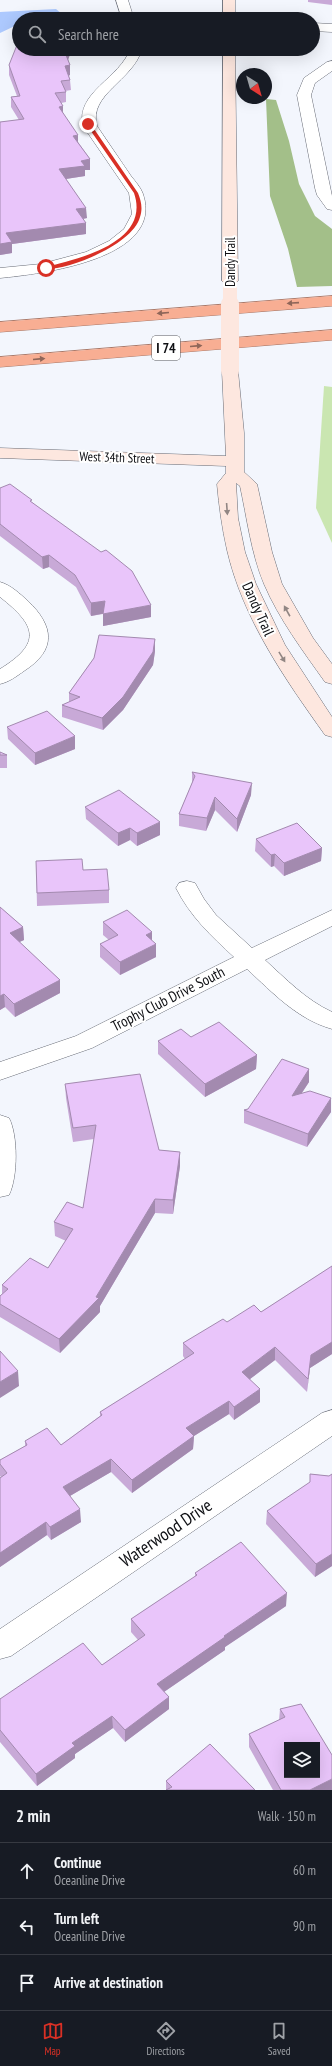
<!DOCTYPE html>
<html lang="en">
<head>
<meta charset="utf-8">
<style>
	:root { --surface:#171b24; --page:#242831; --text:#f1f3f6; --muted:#9ea1a6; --line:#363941; --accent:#d93025 }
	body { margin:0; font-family:"PT Sans Narrow",sans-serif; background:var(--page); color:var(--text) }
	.controls { position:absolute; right:12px; bottom:12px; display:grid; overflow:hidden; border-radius:0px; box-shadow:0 4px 16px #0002 }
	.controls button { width:36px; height:36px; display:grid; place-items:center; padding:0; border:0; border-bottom:1px solid var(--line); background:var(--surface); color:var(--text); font:20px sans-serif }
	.compass { position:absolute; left:236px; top:68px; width:36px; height:36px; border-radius:50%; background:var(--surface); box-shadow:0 4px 16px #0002; rotate:143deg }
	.stop { position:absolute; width:12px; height:12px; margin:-9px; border:3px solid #d93025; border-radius:50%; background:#fff }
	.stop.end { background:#d93025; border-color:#fff; box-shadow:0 1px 4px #0008 }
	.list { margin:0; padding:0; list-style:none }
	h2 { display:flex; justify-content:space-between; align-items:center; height:52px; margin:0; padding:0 16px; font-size:17px }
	h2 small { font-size:13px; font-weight:400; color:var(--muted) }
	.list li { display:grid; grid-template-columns:26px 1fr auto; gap:12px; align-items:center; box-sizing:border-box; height:56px; padding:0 16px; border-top:1px solid var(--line) }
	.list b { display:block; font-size:15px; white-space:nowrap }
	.list p { margin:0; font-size:13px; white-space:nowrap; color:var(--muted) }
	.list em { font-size:13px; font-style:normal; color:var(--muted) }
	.icon { flex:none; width:22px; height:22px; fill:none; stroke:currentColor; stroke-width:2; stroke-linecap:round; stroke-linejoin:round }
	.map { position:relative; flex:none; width:332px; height:1790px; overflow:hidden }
	.search { position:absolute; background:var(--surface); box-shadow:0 4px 16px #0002; left:12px; right:12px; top:12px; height:44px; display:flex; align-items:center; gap:10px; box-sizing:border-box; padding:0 14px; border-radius:22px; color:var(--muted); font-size:15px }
	.sheet { height:220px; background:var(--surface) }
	nav { display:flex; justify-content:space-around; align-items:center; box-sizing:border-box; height:56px; border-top:1px solid var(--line); background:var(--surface); font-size:11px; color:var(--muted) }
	nav a { display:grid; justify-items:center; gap:2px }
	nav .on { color:var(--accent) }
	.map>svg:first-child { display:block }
	.green { fill:#cae6b1 }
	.forest { fill:#a3bf89 }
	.water { fill:#adc9fe }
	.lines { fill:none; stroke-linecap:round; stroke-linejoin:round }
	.street-casing { stroke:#686c76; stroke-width:1 }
	.secondary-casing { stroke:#686c76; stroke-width:1 }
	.highway-casing { stroke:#a67666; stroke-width:1 }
	.street { fill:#fff; fill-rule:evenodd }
	.secondary { fill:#fde7df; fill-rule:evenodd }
	.highway { fill:#f8ae93; fill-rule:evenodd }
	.secondary-bridge-far1-casing { stroke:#686c76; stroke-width:14; stroke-linecap:butt }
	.secondary-bridge-casing { stroke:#686c76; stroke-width:18; stroke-linecap:butt }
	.secondary-bridge-far1 { stroke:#fde7df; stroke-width:14 }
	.secondary-bridge { stroke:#fde7df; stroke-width:18 }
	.wall { fill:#c8a9d7 }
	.shaded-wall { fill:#a38aaf }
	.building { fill:#e9c5fa; stroke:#a38aaf; fill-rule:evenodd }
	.oneway { fill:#8f6659 }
	.oneway2 { fill:#918683 }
	.route { fill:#d93025 }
	.labels { text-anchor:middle; stroke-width:4; stroke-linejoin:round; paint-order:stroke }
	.far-street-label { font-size:13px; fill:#0e0f13; stroke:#fff }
	.shield { fill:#fff; stroke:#56575a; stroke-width:1 }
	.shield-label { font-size:14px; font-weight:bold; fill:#0e0f13 }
	.street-label { font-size:15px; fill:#0e0f13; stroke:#fff }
	.near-street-label { font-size:18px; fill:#0e0f13; stroke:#fff }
</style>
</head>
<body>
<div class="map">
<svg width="332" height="1790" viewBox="0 0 332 1790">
	<rect width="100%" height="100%" fill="#f3f6fd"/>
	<path class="green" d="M 324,386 L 332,387 L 332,543 L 316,508 Z"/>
	<path class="forest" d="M 266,99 L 276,100 L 289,141 L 299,184 L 315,216 L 332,229 L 332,286 L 297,287 L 288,249 L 270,196 Z"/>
	<path class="water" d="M 56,9 L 63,15 L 51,19 L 19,19 L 19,24 L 0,33 L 0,12 Z"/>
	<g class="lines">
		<g class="street-casing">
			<path id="street" d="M 116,0 L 128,0 L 134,19 L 122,19 Z
				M 313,23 L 332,24 L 332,32 L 313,31 Z
				M 130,49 L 142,49 C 133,81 88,94 97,126 C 108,143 120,159 131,176 C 135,181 141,188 143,194 C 165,259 41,274 0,278 L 0,268 L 41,264 L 86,252 L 109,241 L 124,229 L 132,214 L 129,193 L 83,126 C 75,92 121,78 130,49 Z
				M 332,61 L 332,71 L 315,83 L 311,95 L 332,196 L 332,210 L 327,209 L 317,195 L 315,188 L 297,95 L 304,78 L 327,62 Z
				M 0,582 C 11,585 20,594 28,601 C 54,626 57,650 24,671 C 17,676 9,682 0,684 L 0,669 C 42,643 37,626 0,597 Z
				M 187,881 L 195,883 L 204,899 L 216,915 L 252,948 L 332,910 L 332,926 L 265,960 C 286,979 306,1000 332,1012 L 332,1029 C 297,1019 273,993 247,969 L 92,1048 L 0,1080 L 0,1062 L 76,1036 L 234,957 C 211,936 190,916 176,888 L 179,883 Z
				M 0,1115 L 9,1118 C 18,1135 18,1177 9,1195 L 0,1197 Z
				M 332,1410 L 332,1436 L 11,1656 L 0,1659 L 0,1629 L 322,1413 Z"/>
		</g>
		<g class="secondary-casing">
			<path id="secondary" d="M 223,0 L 235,0 L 235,19 L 223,19 Z
				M 223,49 L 235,49 L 238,281 L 235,284 L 225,284 L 222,281 Z
				M 230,366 L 236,368 L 238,371 L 244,433 L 244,472 L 257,484 L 272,552 L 282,584 L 313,638 L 332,664 L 332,684 L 325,682 C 303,651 279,619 264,584 C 251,553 247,518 240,486 L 236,483 L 238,518 L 245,552 L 256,584 L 285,645 L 332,717 L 332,737 L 325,735 C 285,679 243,619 227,550 C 222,528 219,506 217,484 L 226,473 L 226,466 L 0,458 L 0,448 L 226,456 L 222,371 L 224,368 Z"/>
		</g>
		<g class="highway-casing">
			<path id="highway" d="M 332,296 L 332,306 L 0,332 L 0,322 Z
				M 332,330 L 332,340 L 0,367 L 0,357 Z"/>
		</g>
		<use href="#street" class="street"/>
		<use href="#secondary" class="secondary"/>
		<use href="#highway" class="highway"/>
		<g class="secondary-bridge-far1-casing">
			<path id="secondary-bridge-far1" d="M 230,281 L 230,305"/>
		</g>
		<g class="secondary-bridge-casing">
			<path id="secondary-bridge" d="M 230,304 L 230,371"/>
		</g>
		<use href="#secondary-bridge-far1" class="secondary-bridge-far1"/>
		<use href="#secondary-bridge" class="secondary-bridge"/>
	</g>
	<path class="wall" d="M 308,0 L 332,0 L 332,5 L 308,2 Z
		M 19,49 L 72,49 L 68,60 L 70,65 L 70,75 L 69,76 L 70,80 L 71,90 L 65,91 L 66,92 L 66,102 L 61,103 L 63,113 L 78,142 L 90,159 L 90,170 L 85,170 L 85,176 L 66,179 L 87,218 L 83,219 L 86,223 L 86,234 L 12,244 L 12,253 L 0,255 L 0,122 L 19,120 L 11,107 L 11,97 L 17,96 L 9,75 L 9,65 Z
		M 0,488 L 32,502 L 151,617 L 103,626 L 103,614 L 91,616 L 76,587 L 49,567 L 43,569 L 0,536 Z
		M 155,639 L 155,651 L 153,665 L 123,710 L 103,730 L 62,717 L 62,705 L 69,702 L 69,693 L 94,658 Z
		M 7,727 L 75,749 L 35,765 L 8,739 Z
		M 0,752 L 7,755 L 7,768 L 0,768 Z
		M 192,772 L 251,795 L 237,832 L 215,810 L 206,831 L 179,826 L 179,814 L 192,783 Z
		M 85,807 L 160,835 L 137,846 L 130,840 L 118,846 L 86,819 Z
		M 256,839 L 322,848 L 321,861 L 284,876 L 274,866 L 271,867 L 255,851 Z
		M 36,861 L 83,870 L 109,890 L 109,903 L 37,906 Z
		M 0,907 L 23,927 L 24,940 L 19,942 L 60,980 L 60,993 L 15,1017 L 5,1007 L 0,1010 Z
		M 103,922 L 152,932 L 152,941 L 156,944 L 156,957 L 120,975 L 100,957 L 100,944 L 109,940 L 103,935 Z
		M 191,1037 L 257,1055 L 256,1069 L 205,1097 L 158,1054 L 158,1041 Z
		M 309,1069 L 309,1082 L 302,1093 L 331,1112 L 307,1147 L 244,1123 L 244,1110 L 248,1109 Z
		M 65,1084 L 159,1150 L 180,1152 L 180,1166 L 173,1214 L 155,1213 L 100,1306 L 100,1312 L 60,1353 L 0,1317 L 0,1296 L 2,1294 L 2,1285 L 48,1268 L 66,1241 L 55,1236 L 54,1222 L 83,1208 L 94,1139 L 73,1142 L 66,1098 Z
		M 332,1266 L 332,1354 L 310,1368 L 307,1392 L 275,1360 L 250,1379 L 260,1402 L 234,1420 L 229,1414 L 194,1436 L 193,1449 L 132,1493 L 111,1472 L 70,1496 L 81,1522 L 51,1540 L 47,1535 L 0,1567 L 0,1478 L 1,1477 L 0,1476 L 0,1460 L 25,1446 L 25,1441 L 61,1445 L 100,1416 L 100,1412 L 185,1359 L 183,1356 L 183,1343 L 227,1322 L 261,1312 Z
		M 310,1474 L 329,1476 L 332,1474 L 332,1566 L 315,1577 L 266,1524 L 267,1511 L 310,1483 Z
		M 195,1573 L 286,1606 L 225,1647 L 225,1650 L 164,1692 L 169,1697 L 169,1709 L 125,1742 L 113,1728 L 75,1754 L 75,1758 L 37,1786 L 0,1742 L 0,1699 L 102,1665 L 138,1640 L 131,1632 L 131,1619 L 195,1577 Z
		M 280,1709 L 332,1790 L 273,1790 L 249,1747 L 249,1734 L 279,1720 Z
		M 166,1781 L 255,1790 L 166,1790 Z"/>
	<path class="shaded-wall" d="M 68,49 L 72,49 L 66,65 L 66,55 Z
		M 70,65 L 70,75 L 65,76 L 65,66 Z
		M 63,106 L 63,116 L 59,107 Z
		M 78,135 L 78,145 L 73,136 Z
		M 90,159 L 90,170 L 85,170 L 85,176 L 59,180 L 59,169 L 81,161 Z
		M 86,208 L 87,218 L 77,220 L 76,209 Z
		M 86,223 L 86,234 L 12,244 L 12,253 L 0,255 L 0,244 L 6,233 Z
		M 49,555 L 49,567 L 43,569 L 42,557 Z
		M 105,601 L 106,613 L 91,616 L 91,603 Z
		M 151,605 L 151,617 L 103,626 L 103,614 Z
		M 155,639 L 155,651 L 153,665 L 123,710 L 103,730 L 102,718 Z
		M 75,736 L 75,749 L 35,765 L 35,753 Z
		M 252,783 L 251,795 L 237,832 L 237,819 Z
		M 215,797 L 215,810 L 206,831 L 207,818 Z
		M 160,822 L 160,835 L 137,846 L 137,833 Z
		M 130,828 L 130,840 L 118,846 L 118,833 Z
		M 322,848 L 321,861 L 284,876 L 284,863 Z
		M 275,854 L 274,866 L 271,867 L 271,855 Z
		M 23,927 L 24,940 L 11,946 L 10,933 Z
		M 152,932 L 152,945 L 146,935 Z
		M 156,944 L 156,957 L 120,975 L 120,962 Z
		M 60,980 L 60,993 L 15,1017 L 14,1004 Z
		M 4,994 L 5,1007 L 0,1010 L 0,996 Z
		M 257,1055 L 256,1069 L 205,1097 L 205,1084 Z
		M 309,1069 L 309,1082 L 291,1109 L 292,1096 Z
		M 331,1098 L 331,1112 L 307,1147 L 308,1134 Z
		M 180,1152 L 180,1166 L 173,1214 L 173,1200 Z
		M 155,1199 L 155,1213 L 100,1306 L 100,1312 L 60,1353 L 59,1339 L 96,1297 Z
		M 332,1342 L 332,1354 L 310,1368 L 307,1392 L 311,1355 Z
		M 275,1347 L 275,1360 L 242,1385 L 242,1372 Z
		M 18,1371 L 19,1386 L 0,1398 L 0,1382 Z
		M 260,1389 L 260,1402 L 234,1420 L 234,1407 Z
		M 229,1401 L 229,1414 L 194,1436 L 193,1449 L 132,1493 L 132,1480 L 186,1428 Z
		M 111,1459 L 111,1472 L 63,1500 L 63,1487 Z
		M 80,1509 L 81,1522 L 51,1540 L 50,1527 Z
		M 46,1522 L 47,1535 L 0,1567 L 0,1553 Z
		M 332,1554 L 332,1566 L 315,1577 L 316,1564 Z
		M 287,1593 L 286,1606 L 225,1647 L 225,1650 L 158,1696 L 157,1684 L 224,1636 Z
		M 169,1697 L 169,1709 L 125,1742 L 125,1730 Z
		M 112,1716 L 113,1728 L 75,1754 L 75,1758 L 37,1786 L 36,1774 L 72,1743 Z
		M 332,1779 L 332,1790 L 310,1790 Z"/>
	<path class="building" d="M 19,43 L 19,49 L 68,49 L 66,55 L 70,65 L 65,66 L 70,80 L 61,81 L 66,92 L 55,93 L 63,106 L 59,107 L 78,135 L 73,136 L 90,159 L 81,161 L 85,166 L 59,169 L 86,208 L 76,209 L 86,223 L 6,233 L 12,242 L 0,244 L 0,122 L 24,119 L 11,97 L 20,96 L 9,65 L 17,45 Z
		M 10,484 L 32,500 L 30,501 L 101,552 L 106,550 L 132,571 L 151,605 L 103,614 L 105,601 L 91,603 L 75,575 L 49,555 L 42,557 L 0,524 L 0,488 Z
		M 99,635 L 155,639 L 153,652 L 123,697 L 102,718 L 62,705 L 80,697 L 69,693 L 94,658 Z
		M 47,711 L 75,736 L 35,753 L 7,727 Z
		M 0,752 L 7,755 L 0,755 Z
		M 192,772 L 252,783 L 237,819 L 215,797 L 207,818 L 179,814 L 195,776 Z
		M 119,790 L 160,822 L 137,833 L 130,828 L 118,833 L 85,807 Z
		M 297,823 L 322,848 L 284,863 L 275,854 L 271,855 L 256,839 Z
		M 82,859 L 83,870 L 107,869 L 109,890 L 37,893 L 36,861 Z
		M 0,907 L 23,927 L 10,933 L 60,980 L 14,1004 L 4,994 L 0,996 Z
		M 127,910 L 152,932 L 146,935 L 156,944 L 120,962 L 100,944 L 118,935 L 103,922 Z
		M 219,1022 L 257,1055 L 205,1084 L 158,1041 L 181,1029 L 191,1037 Z
		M 282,1059 L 309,1069 L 292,1096 L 310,1091 L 331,1098 L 308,1134 L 244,1110 L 248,1109 Z
		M 140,1074 L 159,1150 L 180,1152 L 173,1200 L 155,1199 L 96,1297 L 99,1298 L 59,1339 L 0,1304 L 0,1296 L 8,1289 L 2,1285 L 30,1258 L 48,1268 L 73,1229 L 54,1222 L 67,1202 L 83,1208 L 96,1125 L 73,1128 L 65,1084 Z
		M 332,1266 L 332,1342 L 311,1355 L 308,1379 L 275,1347 L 242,1372 L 260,1389 L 234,1407 L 229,1401 L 186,1428 L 194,1436 L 132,1480 L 111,1459 L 63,1487 L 80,1509 L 50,1527 L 46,1522 L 0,1553 L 0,1478 L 7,1473 L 0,1464 L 0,1460 L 27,1445 L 25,1441 L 47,1428 L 61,1445 L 102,1415 L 100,1412 L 194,1353 L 183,1343 L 223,1319 L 227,1322 L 254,1305 L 261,1312 Z
		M 0,1351 L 18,1371 L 0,1382 Z
		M 310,1474 L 329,1476 L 332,1474 L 332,1554 L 316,1564 L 267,1511 L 310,1482 Z
		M 241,1542 L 287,1593 L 224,1636 L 225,1637 L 157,1684 L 169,1697 L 125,1730 L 112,1716 L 72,1743 L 75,1746 L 36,1774 L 0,1730 L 0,1699 L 83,1643 L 102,1665 L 145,1635 L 131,1619 L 197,1575 L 195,1573 Z
		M 301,1704 L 332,1755 L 332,1779 L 310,1790 L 281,1790 L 249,1734 L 285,1717 L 280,1709 ZM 287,1745 L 317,1745 L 317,1775 L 287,1775 Z
		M 210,1744 L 255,1790 L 166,1790 L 172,1787 L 166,1781 Z"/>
	<defs><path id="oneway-solid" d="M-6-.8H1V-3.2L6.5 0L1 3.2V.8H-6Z"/></defs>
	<g class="oneway">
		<use href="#oneway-solid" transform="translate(293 303) rotate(176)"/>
		<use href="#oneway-solid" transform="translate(163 313) rotate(175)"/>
		<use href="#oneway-solid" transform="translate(196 346) rotate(-5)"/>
		<use href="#oneway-solid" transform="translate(39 359) rotate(-5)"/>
	</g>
	<g class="oneway2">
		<use href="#oneway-solid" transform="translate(227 509) rotate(86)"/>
		<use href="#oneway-solid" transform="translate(287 611) rotate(-119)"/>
		<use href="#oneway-solid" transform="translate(282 657) rotate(59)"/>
	</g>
	<path class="route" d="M 90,123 L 138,193 C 141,201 143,208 140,217 C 133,244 70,270 45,269 L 45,267 C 79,259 151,242 134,193 L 86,124 Z"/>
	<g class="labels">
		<g class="far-street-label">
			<text transform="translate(230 262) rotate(-90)" y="5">Dandy Trail</text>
			<text transform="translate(117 457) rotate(2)" y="5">West 34th Street</text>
		</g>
		<rect class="shield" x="152" y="336" width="28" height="24" rx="3"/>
		<g class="shield-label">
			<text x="166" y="353">I 74</text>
		</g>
		<g class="street-label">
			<text transform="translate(258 609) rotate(66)" y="5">Dandy Trail</text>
			<text transform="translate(168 999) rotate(-27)" y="5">Trophy Club Drive South</text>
		</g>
		<g class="near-street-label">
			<text transform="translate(166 1533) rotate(-34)" y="6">Waterwood Drive</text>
		</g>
	</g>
</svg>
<div class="controls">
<button><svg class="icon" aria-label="layers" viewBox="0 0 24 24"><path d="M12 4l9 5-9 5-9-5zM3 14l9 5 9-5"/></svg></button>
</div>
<svg class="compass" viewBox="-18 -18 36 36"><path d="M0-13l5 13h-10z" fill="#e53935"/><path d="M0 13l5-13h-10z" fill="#9ea1a6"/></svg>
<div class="stop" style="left:46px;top:268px"></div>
<div class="stop end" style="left:88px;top:124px"></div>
<div class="search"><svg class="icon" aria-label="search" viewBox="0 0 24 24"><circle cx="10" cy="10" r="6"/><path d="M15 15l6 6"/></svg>Search here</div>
</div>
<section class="sheet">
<h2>2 min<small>Walk · 150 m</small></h2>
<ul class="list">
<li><svg class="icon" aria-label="ahead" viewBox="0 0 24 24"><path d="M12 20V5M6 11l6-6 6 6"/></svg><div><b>Continue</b><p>Oceanline Drive</p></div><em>60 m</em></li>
<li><svg class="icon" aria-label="left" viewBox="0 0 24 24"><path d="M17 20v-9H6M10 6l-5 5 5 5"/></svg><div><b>Turn left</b><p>Oceanline Drive</p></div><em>90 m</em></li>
<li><svg class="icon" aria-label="arrive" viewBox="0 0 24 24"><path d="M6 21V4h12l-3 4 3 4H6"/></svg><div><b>Arrive at destination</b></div></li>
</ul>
</section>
<nav>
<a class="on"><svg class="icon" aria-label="map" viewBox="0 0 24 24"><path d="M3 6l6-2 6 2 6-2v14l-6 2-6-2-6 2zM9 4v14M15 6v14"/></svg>Map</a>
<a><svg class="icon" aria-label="directions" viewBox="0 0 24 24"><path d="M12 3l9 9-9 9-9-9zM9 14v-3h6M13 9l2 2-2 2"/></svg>Directions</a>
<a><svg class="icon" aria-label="saved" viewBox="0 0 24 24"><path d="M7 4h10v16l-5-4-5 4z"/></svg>Saved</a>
</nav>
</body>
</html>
